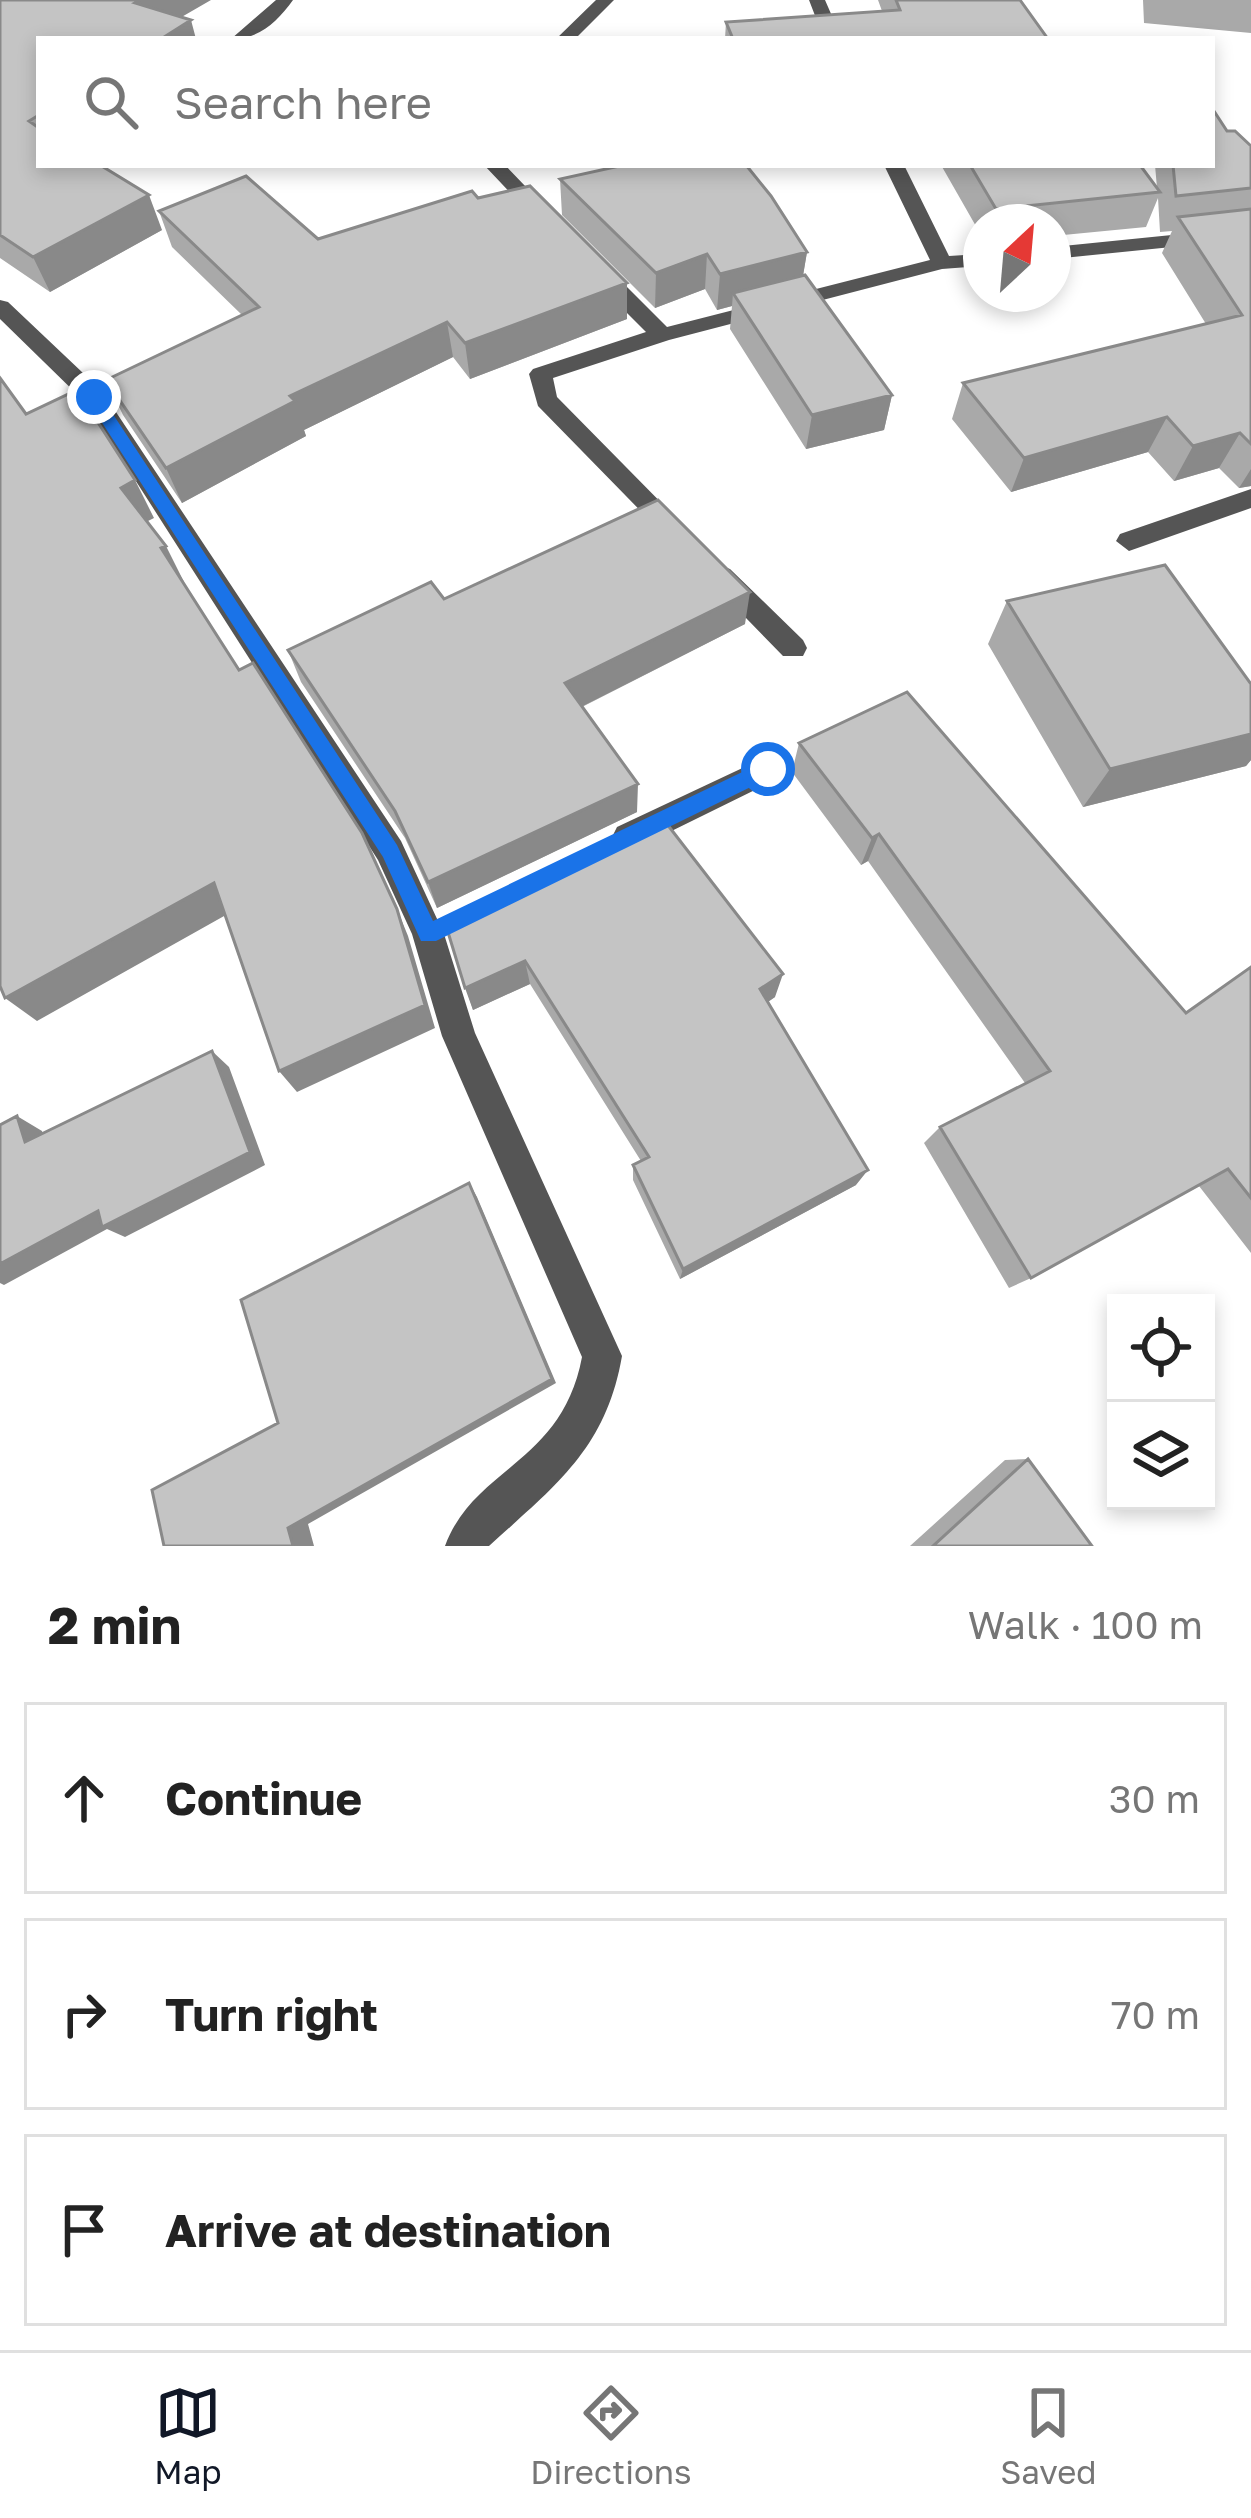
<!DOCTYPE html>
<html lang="en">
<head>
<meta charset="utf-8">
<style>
	:root { --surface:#fff; --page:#f2f2f2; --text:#222; --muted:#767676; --line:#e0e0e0; --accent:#111827 }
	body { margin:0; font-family:"Golos Text",sans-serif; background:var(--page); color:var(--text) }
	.controls { position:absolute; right:36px; bottom:36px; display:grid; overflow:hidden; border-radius:0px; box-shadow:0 6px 18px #0003 }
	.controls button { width:108px; height:108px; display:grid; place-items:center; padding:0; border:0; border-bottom:3px solid var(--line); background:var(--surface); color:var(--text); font:60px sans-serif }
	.compass { position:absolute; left:963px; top:204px; width:108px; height:108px; border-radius:50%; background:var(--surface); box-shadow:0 6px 18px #0003; rotate:26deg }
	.stop { position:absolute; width:36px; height:36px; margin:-27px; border:9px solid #1a73e8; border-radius:50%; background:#fff }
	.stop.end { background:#1a73e8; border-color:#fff; box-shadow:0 3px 12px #0008 }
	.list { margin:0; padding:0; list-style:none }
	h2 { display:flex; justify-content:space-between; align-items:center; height:156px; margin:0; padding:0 48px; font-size:51px }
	h2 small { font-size:39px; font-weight:400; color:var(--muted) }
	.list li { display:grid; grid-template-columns:78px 1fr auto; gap:36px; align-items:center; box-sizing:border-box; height:192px; margin:0 24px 24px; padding:0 24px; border:3px solid var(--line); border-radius:0px }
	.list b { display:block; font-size:45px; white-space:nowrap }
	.list em { font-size:39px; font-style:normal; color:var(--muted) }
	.icon { flex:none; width:66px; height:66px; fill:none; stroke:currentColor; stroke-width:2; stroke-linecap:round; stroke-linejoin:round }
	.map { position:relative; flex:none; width:1251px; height:1546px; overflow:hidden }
	.search { position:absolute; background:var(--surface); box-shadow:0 6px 18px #0003; left:36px; right:36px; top:36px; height:132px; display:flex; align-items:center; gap:30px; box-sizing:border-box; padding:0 42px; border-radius:0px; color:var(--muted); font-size:45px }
	.sheet { height:804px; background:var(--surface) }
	nav { display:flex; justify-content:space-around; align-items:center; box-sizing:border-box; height:168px; border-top:3px solid var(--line); background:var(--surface); font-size:33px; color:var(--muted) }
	nav a { display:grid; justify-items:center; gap:6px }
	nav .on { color:var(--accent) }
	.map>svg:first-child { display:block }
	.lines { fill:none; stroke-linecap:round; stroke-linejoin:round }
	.minor { fill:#555; fill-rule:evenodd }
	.wall { fill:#a9a9a9 }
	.shaded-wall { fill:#898989 }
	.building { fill:#c4c4c4; stroke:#898989; stroke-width:3 }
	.route { fill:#1a73e8 }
</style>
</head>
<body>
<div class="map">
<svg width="1251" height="1546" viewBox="0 0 1251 1546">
	<rect width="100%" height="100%" fill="#fff"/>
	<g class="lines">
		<path class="minor" d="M 276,0 L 293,0 C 277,22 260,39 231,39 Z
			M 596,0 L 614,0 L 575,39 L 556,39 Z
			M 809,0 L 825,0 L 842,39 L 824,39 Z
			M 484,165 L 505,165 L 551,213 L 551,221 L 537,221 Z
			M 884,165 L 904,165 L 949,256 L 981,254 L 981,266 L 942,269 L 669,340 L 553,378 L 557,397 L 692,534 L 688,541 L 670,541 L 538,406 L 529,374 L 533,369 L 646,332 L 591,277 L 591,267 L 607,267 L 667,327 L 930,260 Z
			M 1251,227 L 1251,239 L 1053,259 L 1053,247 Z
			M 0,300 L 8,302 L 102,391 L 401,841 L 444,934 L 475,1033 L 622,1356 C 606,1449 555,1486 489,1546 L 445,1546 C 474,1467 562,1464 582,1357 L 442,1036 L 412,934 L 378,860 L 86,403 L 0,319 Z
			M 1251,489 L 1251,508 L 1129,551 L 1116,541 L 1120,534 Z
			M 721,566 L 730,569 L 803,640 L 807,648 L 803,656 L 783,656 L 712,583 L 708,576 L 712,569 Z
			M 768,756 L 779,760 L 783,769 L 779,778 L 639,847 L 628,851 L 617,847 L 612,837 L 617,827 Z"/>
	</g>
	<path class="wall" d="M 0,0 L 39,39 L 39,165 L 162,230 L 50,292 L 0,258 Z
		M 878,0 L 1020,0 L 1048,39 L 725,39 L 726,22 L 882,11 Z
		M 1143,0 L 1251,0 L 1251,33 L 1144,23 Z
		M 941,165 L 1140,165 L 1157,188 L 1155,165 L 1212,165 L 1251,188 L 1251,486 L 1239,488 L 1219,468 L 1174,481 L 1148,452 L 1011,492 L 952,419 L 963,383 L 1206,324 L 1162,253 L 1172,231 L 1160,232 L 1158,198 L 1146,227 L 1053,236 L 1053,222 L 981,222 L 981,235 Z
		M 560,179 L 807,252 L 803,275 L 892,395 L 884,430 L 806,449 L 730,329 L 732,306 L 717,310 L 705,289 L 655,308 L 562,215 Z
		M 478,198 L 627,283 L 627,319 L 470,379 L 453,357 L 304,430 L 306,436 L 182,503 L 123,415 L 106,380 L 242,315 L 172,247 L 159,211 L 318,239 Z
		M 444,599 L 745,624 L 582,707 L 637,812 L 437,908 L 405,838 L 301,682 L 288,650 Z
		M 1007,601 L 1251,684 L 1251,760 L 1246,766 L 1083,807 L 988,644 Z
		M 799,743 L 1186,1013 L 1251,967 L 1251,1253 L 1199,1186 L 1031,1278 L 1009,1288 L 924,1143 L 940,1127 L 1025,1083 L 868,861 L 861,865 L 792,772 Z
		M 444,919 L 775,997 L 768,1002 L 856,1185 L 680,1279 L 633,1180 L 633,1165 L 641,1161 L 530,984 L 473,1010 Z
		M 1028,1459 L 1092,1546 L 910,1546 L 1005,1460 Z"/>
	<path class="shaded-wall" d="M 141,0 L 211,0 L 147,37 L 135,3 Z
		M 191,20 L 196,39 L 161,39 Z
		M 149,195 L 162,230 L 50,292 L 33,257 Z
		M 807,252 L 801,288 L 733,293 L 732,306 L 717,310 L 720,274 Z
		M 707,254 L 705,289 L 655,308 L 656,273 Z
		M 627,283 L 627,319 L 470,379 L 465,343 Z
		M 447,322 L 453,357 L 304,430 L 306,436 L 182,503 L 166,468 L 290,396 Z
		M 892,395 L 884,430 L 806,449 L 812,415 Z
		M 1167,417 L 1148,452 L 1011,492 L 1024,458 Z
		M 1240,433 L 1219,468 L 1174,481 L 1193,446 Z
		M 1251,469 L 1251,486 L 1239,488 Z
		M 135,480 L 154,518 L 140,525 L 121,488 Z
		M 166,546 L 184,582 L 179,585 L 161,548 Z
		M 750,592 L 745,624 L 567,714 L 565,683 Z
		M 1251,734 L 1251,760 L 1246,766 L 1083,807 L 1110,769 Z
		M 638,784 L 637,812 L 437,908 L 428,882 Z
		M 879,834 L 868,861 L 861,865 L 872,838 Z
		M 214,883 L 233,911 L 37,1021 L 5,998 Z
		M 397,909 L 408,936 L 435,1028 L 297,1092 L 279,1071 Z
		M 525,961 L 530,984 L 473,1010 L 465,988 Z
		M 783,974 L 775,997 L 754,1011 L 760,989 Z
		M 212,1051 L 229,1067 L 265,1165 L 125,1237 L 107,1229 L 4,1285 L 0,1283 L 0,1264 L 98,1211 Z
		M 17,1116 L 42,1131 L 50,1155 L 25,1142 Z
		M 868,1170 L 856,1185 L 680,1279 L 683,1269 Z
		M 469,1183 L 477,1197 L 556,1383 L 308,1524 L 314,1546 L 293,1546 L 288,1528 Z"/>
	<path class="building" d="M 0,0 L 141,0 L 135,3 L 191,20 L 161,39 L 39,39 L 39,115 L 29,121 L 39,128 L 39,165 L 100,165 L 149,195 L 33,257 L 0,235 Z
		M 896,0 L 1020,0 L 1048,39 L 733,39 L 726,22 L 900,10 Z
		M 1212,108 L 1227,131 L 1235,131 L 1251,146 L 1251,188 L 1176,196 L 1173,165 L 1212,165 Z
		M 624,165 L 746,165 L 771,196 L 807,252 L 720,274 L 707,254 L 656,273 L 560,179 Z
		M 970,165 L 1140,165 L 1160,192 L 996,209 Z
		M 246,176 L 318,239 L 472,191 L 478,198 L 530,186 L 627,283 L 465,343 L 447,322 L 290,396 L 295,401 L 166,468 L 106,380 L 259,307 L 159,211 Z
		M 1251,209 L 1251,444 L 1240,433 L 1193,446 L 1167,417 L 1024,458 L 963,383 L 1242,315 L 1178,217 Z
		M 805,275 L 892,395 L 812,415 L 733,293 Z
		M 0,378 L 26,414 L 77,390 L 135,480 L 121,488 L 166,546 L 161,548 L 239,670 L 253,663 L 362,833 L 397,909 L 425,1005 L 279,1071 L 214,883 L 5,998 L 0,986 Z
		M 658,500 L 750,592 L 565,683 L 638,784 L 428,882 L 395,811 L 288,650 L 431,582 L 444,599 Z
		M 1165,565 L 1251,684 L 1251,734 L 1110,769 L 1007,601 Z
		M 907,692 L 1186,1013 L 1251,967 L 1251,1198 L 1228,1169 L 1031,1278 L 940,1127 L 1050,1071 L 879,834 L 872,838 L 799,743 Z
		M 660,815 L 783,974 L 760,989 L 868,1170 L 683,1269 L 633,1165 L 649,1157 L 525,961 L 465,988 L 444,919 Z
		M 212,1051 L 250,1152 L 102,1227 L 98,1211 L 0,1264 L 0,1125 L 17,1116 L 25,1142 Z
		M 469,1183 L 552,1379 L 288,1528 L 293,1546 L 164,1546 L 152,1490 L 278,1423 L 241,1300 Z
		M 1028,1459 L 1092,1546 L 933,1546 Z"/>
	<path class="route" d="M 88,393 L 99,393 L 397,845 L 433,921 L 761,763 L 775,763 L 775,775 L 436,941 L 421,941 L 383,857 L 88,401 Z"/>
</svg>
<div class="controls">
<button><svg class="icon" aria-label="locate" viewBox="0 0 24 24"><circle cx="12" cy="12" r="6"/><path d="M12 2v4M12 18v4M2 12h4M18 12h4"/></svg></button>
<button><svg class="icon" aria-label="layers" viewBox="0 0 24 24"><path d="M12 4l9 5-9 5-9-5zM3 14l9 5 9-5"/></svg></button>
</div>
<svg class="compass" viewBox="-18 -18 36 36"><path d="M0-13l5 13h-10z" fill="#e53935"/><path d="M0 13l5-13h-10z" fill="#767676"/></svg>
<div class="stop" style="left:768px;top:769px"></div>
<div class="stop end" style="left:94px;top:397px"></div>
<div class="search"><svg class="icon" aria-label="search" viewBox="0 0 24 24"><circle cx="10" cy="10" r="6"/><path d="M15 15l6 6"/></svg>Search here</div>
</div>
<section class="sheet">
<h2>2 min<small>Walk · 100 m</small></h2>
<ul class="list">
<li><svg class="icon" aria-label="ahead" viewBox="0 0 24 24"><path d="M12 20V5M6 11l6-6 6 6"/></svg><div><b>Continue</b></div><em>30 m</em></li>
<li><svg class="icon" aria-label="right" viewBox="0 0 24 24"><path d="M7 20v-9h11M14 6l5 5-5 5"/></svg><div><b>Turn right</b></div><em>70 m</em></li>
<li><svg class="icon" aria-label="arrive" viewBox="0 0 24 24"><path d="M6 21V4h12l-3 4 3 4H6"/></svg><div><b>Arrive at destination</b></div></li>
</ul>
</section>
<nav>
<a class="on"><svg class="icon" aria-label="map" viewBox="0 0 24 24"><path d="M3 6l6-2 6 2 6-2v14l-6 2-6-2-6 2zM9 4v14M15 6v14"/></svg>Map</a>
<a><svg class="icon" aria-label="directions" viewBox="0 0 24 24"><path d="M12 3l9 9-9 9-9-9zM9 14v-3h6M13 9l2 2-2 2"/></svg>Directions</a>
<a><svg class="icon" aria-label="saved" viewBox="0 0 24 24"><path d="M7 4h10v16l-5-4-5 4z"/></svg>Saved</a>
</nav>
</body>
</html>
